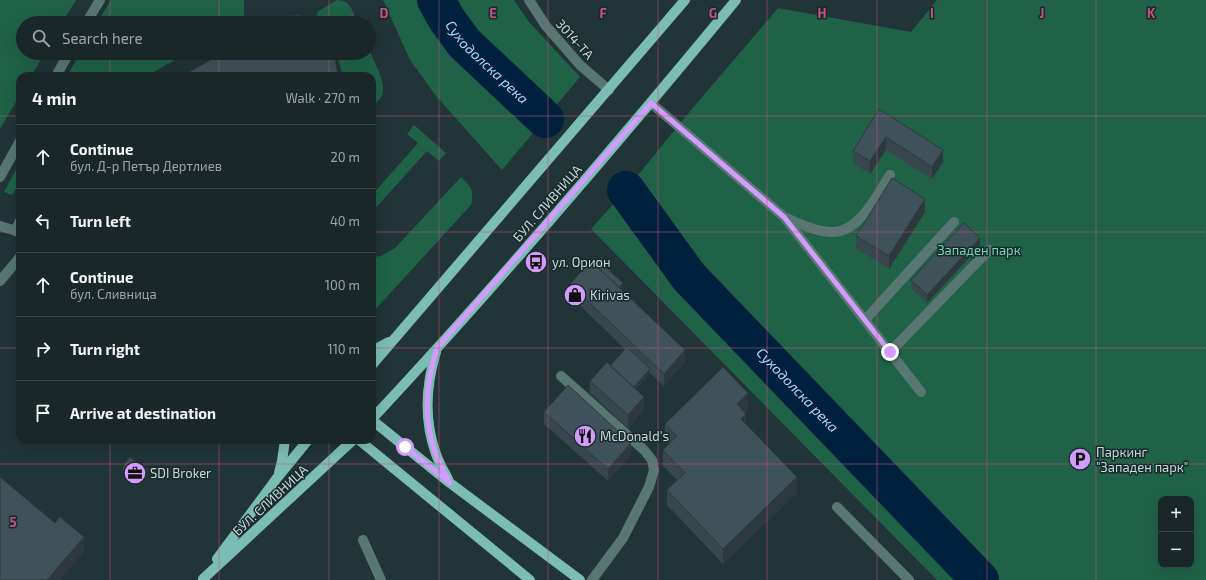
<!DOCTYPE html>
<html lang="en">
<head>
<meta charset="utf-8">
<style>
	:root { --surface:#192729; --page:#222f31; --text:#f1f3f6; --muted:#9fa5a8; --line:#374446 }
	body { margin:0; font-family:"Exo 2",sans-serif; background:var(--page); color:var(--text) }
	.controls { position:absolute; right:12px; bottom:12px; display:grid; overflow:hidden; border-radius:8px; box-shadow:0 4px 16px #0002 }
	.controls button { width:36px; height:36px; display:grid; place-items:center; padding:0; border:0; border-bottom:1px solid var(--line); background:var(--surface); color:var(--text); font:20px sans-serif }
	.stop { position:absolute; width:12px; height:12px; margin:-9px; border:3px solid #d39cfc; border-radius:50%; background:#fff }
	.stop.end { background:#d39cfc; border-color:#fff; box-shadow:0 1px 4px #0008 }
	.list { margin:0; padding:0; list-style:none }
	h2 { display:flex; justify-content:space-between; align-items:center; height:52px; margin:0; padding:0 16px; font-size:17px }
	h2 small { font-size:13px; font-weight:400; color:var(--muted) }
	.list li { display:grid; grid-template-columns:26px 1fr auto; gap:12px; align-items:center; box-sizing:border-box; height:64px; padding:0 16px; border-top:1px solid var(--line) }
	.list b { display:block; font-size:15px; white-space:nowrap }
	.list p { margin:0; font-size:13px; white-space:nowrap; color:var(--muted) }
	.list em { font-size:13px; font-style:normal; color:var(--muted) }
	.icon { flex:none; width:22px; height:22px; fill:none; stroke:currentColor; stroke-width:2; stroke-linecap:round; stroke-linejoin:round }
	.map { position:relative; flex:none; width:1206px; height:580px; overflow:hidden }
	.search { position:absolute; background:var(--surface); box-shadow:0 4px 16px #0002; left:16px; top:16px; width:360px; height:44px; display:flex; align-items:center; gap:10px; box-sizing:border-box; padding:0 14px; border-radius:22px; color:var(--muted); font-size:15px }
	.panel { position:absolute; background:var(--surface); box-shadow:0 4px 16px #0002; left:16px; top:72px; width:360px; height:372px; border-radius:12px }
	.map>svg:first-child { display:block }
	.green { fill:#1f6248; fill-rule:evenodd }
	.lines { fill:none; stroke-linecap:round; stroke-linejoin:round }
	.river { stroke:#00213d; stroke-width:38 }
	.minor { stroke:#587773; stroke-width:10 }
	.major { stroke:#7bbdb4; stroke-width:10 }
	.wall { fill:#37474d }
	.shaded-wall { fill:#2d393e }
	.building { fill:#405259; stroke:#2d393e }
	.route { stroke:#d39cfc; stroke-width:5 }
	.grid { fill:none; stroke:#c55180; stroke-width:1; stroke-opacity:0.55 }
	.labels { text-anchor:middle; stroke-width:3; stroke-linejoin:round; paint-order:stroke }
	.street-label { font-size:13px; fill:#cbd7d8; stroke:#172a2c }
	.park-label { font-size:13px; fill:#76d8ae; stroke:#172a2c }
	.poi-label { font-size:13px; fill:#cbd7d8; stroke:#172a2c; text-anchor:start }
	.water-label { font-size:14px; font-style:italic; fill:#afd7fc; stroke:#172a2c }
	.grid-label { font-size:13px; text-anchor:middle; font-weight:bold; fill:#c55180; stroke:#172a2c; stroke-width:3; stroke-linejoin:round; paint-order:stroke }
</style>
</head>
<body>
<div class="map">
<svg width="1206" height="580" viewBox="0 0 1206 580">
	<rect width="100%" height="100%" fill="#213437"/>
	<path class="green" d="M 0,0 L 76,0 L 62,23 L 23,23 L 23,53 L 45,53 L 31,76 L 20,76 L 20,95 L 0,129 Z
		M 111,0 L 244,0 L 244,20 L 239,23 L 97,23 Z
		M 337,0 C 351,0 353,12 357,23 L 318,23 L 317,12 Z
		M 383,0 L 514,0 L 529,22 L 580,77 L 502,170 L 436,96 L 410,60 Z
		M 937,0 L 1206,0 L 1206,580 L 937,580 L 591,229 L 626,190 L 686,116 L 778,8 L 911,32 ZM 1161,499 L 1191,499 L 1191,565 L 1161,565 Z
		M 369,50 C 374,62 387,83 382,95 C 380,100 375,104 372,108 L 372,76 L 343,76 L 336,53 L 369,53 Z
		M 80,53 L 187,53 L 147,76 L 67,76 Z
		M 414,125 L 446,153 L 439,161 L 427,151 L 372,212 L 372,195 L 418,143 L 407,134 Z
		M 20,162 L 20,182 L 12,195 L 4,192 Z
		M 461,177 C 472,188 474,189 471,205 L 372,313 L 372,257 L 381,256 L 395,248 Z"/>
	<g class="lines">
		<g class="river">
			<path id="s1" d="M 436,0 L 446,18 L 464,43 L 545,119"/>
			<path id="s2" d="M 626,190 L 689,277 L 980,580"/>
		</g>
		<path class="minor" d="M 529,0 L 546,26 L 580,65 L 609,90
			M 86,23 L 100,0
			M 56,76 L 69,53
			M 651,103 L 784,217 L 921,392
			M 0,177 L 20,141
			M 784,217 C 798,223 818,233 834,232 C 860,231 877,195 890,175
			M 0,226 L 20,232
			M 15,231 L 20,221
			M 0,281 L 20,257
			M 865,320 L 954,222
			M 890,352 L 989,250
			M 561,376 L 644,450 L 652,460 L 654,470 L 649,487 L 623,538 L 592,580
			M 837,507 L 909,580
			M 363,540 L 381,580"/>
		<path class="major" d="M 372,351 L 389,342
			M 436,352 C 426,385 424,421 436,454 C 439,463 444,471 448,479
			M 372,365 L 685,0
			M 372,419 C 498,284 618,143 736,0
			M 372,420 L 450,483 L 580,580
			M 359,440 L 530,580
			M 279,473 L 282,461 L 285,440
			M 217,559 L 277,478 L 308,440
			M 203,579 L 353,440"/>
	</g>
	<path class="wall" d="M 879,109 L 943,162 L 932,179 L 886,150 L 870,174 L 853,163 L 853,151 Z
		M 925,212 L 889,269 L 856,248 L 856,236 Z
		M 980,246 L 927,303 L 911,288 L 911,280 Z
		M 595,265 L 623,287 L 621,289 L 685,362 L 664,386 L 650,373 L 636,389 L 644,409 L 628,428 L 590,393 L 590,381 L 610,366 L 625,349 L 570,296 L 570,284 Z
		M 748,409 L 745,412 L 746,424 L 797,493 L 723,564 L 667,505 L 667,490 L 677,480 L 663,466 L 663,450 L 670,444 L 665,439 L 665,424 Z
		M 544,412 L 631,455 L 608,481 L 544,424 Z
		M 123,466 L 147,475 L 140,484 L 123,470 Z"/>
	<path class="shaded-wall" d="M 886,137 L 886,150 L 870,174 L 870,161 Z
		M 943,150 L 943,162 L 932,179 L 932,167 Z
		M 925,199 L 925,212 L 889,269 L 889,256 Z
		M 980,238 L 980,246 L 927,303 L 927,295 Z
		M 623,283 L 623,287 L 615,295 L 615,291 Z
		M 685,350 L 685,362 L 664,386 L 664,374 Z
		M 650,369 L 650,373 L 630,395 L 630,391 Z
		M 748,393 L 748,409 L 737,420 L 737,404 Z
		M 644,397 L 644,409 L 628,428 L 628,415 Z
		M 746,414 L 746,429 L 741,419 Z
		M 631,443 L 631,455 L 608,481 L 608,469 Z
		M 147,470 L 147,475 L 140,484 L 140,480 Z
		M 797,477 L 797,493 L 723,564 L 723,549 Z
		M 84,537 L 84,552 L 60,580 L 47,580 Z"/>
	<path class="building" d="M 299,15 L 314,22 L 315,23 L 276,23 L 288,16 Z
		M 223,53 L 334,53 L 338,76 L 182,76 Z
		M 879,109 L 943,150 L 932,167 L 886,137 L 870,161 L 853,151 Z
		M 892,178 L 925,199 L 889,256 L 856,236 Z
		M 964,223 L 980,238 L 927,295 L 911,280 Z
		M 591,261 L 685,350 L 664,374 L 570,284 Z
		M 599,261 L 623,283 L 619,287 L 595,265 Z
		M 627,347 L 650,369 L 634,387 L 610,366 Z
		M 607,362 L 644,397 L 628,415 L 590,381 Z
		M 723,367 L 748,393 L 737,404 L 746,414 L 741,419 L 797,477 L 723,549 L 667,490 L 685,473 L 663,450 L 677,436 L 665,424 Z
		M 568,385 L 631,443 L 608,469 L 544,412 Z
		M 130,457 L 147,470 L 140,480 L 123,466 Z
		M 0,477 L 55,523 L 60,517 L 84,537 L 47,580 L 0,580 Z"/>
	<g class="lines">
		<path class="route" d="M 405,447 L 450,483 C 445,473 440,464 436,455 C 423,420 426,382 437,348 L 651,103 L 784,217 L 890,352"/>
	</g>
	<path class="grid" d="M 110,0 L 110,23M 219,0 L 219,23M 329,0 L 329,23M 439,0 L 439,580M 548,0 L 548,580M 658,0 L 658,580M 767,0 L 767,580M 877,0 L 877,580M 987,0 L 987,580M 1096,0 L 1096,580M 110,53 L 110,76M 219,53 L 219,76M 329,53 L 329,76M 0,116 L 20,116M 372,116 L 1206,116M 0,232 L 20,232M 372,232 L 1206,232M 0,348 L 20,348M 372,348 L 1206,348M 110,440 L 110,580M 219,440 L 219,580M 329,440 L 329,580M 0,464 L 1206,464"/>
	<defs>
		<g id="bus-disc" transform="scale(1.15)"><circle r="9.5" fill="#d39cfc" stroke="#172a2c"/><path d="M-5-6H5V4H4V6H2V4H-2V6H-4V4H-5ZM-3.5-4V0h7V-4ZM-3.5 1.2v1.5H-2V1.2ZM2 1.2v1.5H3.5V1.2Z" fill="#111"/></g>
		<g id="shop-disc" transform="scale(1.15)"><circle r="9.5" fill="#d39cfc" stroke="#172a2c"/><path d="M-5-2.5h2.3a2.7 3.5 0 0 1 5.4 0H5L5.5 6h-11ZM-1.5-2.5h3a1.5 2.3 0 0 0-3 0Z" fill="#111"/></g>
		<g id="restaurant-disc" transform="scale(1.15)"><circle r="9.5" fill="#d39cfc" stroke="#172a2c"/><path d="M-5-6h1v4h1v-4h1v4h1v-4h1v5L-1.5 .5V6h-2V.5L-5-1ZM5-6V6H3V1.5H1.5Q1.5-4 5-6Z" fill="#111"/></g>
		<g id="parking-disc" transform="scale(1.15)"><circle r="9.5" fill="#d39cfc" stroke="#172a2c"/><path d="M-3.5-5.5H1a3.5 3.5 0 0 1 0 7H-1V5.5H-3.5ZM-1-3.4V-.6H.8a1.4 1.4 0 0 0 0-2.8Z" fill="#111"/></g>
		<g id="office-disc" transform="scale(1.15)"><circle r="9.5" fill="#d39cfc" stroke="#172a2c"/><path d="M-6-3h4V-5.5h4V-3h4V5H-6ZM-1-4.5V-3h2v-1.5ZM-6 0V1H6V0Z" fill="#111"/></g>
	</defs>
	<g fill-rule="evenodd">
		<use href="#bus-disc" x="536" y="262"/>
		<use href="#shop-disc" x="575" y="295"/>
		<use href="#restaurant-disc" x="585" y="436"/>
		<use href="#parking-disc" x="1080" y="459"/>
		<use href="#office-disc" x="135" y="473"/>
	</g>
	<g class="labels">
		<g class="street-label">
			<text transform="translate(575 39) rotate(48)" y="5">3014-ТА</text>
			<text transform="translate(547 203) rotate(-49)" y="5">БУЛ. СЛИВНИЦА</text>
			<text transform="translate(270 500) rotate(-43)" y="5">БУЛ. СЛИВНИЦА</text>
		</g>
		<g class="park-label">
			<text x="979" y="255">Западен парк</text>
		</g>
		<g class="poi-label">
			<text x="552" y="267">ул. Орион</text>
			<text x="590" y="300">Kirivas</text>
			<text x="600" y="441">McDonald's</text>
			<text x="1096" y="457">Паркинг<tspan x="1096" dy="15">"Западен парк"</tspan></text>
			<text x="150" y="478">SDI Broker</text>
		</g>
		<g class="water-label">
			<text dy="5" stroke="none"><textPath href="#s1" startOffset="81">Суходолска река</textPath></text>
			<text dy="5" stroke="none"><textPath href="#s2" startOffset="264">Суходолска река</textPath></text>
		</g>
	</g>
	<g class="grid-label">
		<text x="384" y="18">D</text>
		<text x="493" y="18">E</text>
		<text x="603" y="18">F</text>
		<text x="713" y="18">G</text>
		<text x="822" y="18">H</text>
		<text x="932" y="18">I</text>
		<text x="1042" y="18">J</text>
		<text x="1151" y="18">K</text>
		<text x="13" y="527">5</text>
	</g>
</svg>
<div class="controls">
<button>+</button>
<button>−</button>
</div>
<div class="stop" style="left:405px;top:447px"></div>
<div class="stop end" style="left:890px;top:352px"></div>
<div class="search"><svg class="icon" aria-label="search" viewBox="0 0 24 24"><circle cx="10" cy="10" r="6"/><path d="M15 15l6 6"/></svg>Search here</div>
<section class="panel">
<h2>4 min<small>Walk · 270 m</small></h2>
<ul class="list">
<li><svg class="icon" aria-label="ahead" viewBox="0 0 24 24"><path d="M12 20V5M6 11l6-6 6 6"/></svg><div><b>Continue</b><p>бул. Д-р Петър Дертлиев</p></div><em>20 m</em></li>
<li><svg class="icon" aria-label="left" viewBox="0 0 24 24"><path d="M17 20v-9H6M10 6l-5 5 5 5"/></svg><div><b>Turn left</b></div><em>40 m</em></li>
<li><svg class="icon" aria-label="ahead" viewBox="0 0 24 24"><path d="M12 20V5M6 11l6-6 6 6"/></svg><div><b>Continue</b><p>бул. Сливница</p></div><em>100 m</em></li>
<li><svg class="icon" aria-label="right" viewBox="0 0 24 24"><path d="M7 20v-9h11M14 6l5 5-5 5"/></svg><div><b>Turn right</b></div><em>110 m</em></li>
<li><svg class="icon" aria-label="arrive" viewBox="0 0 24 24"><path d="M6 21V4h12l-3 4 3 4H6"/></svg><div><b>Arrive at destination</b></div></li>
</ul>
</section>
</div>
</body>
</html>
